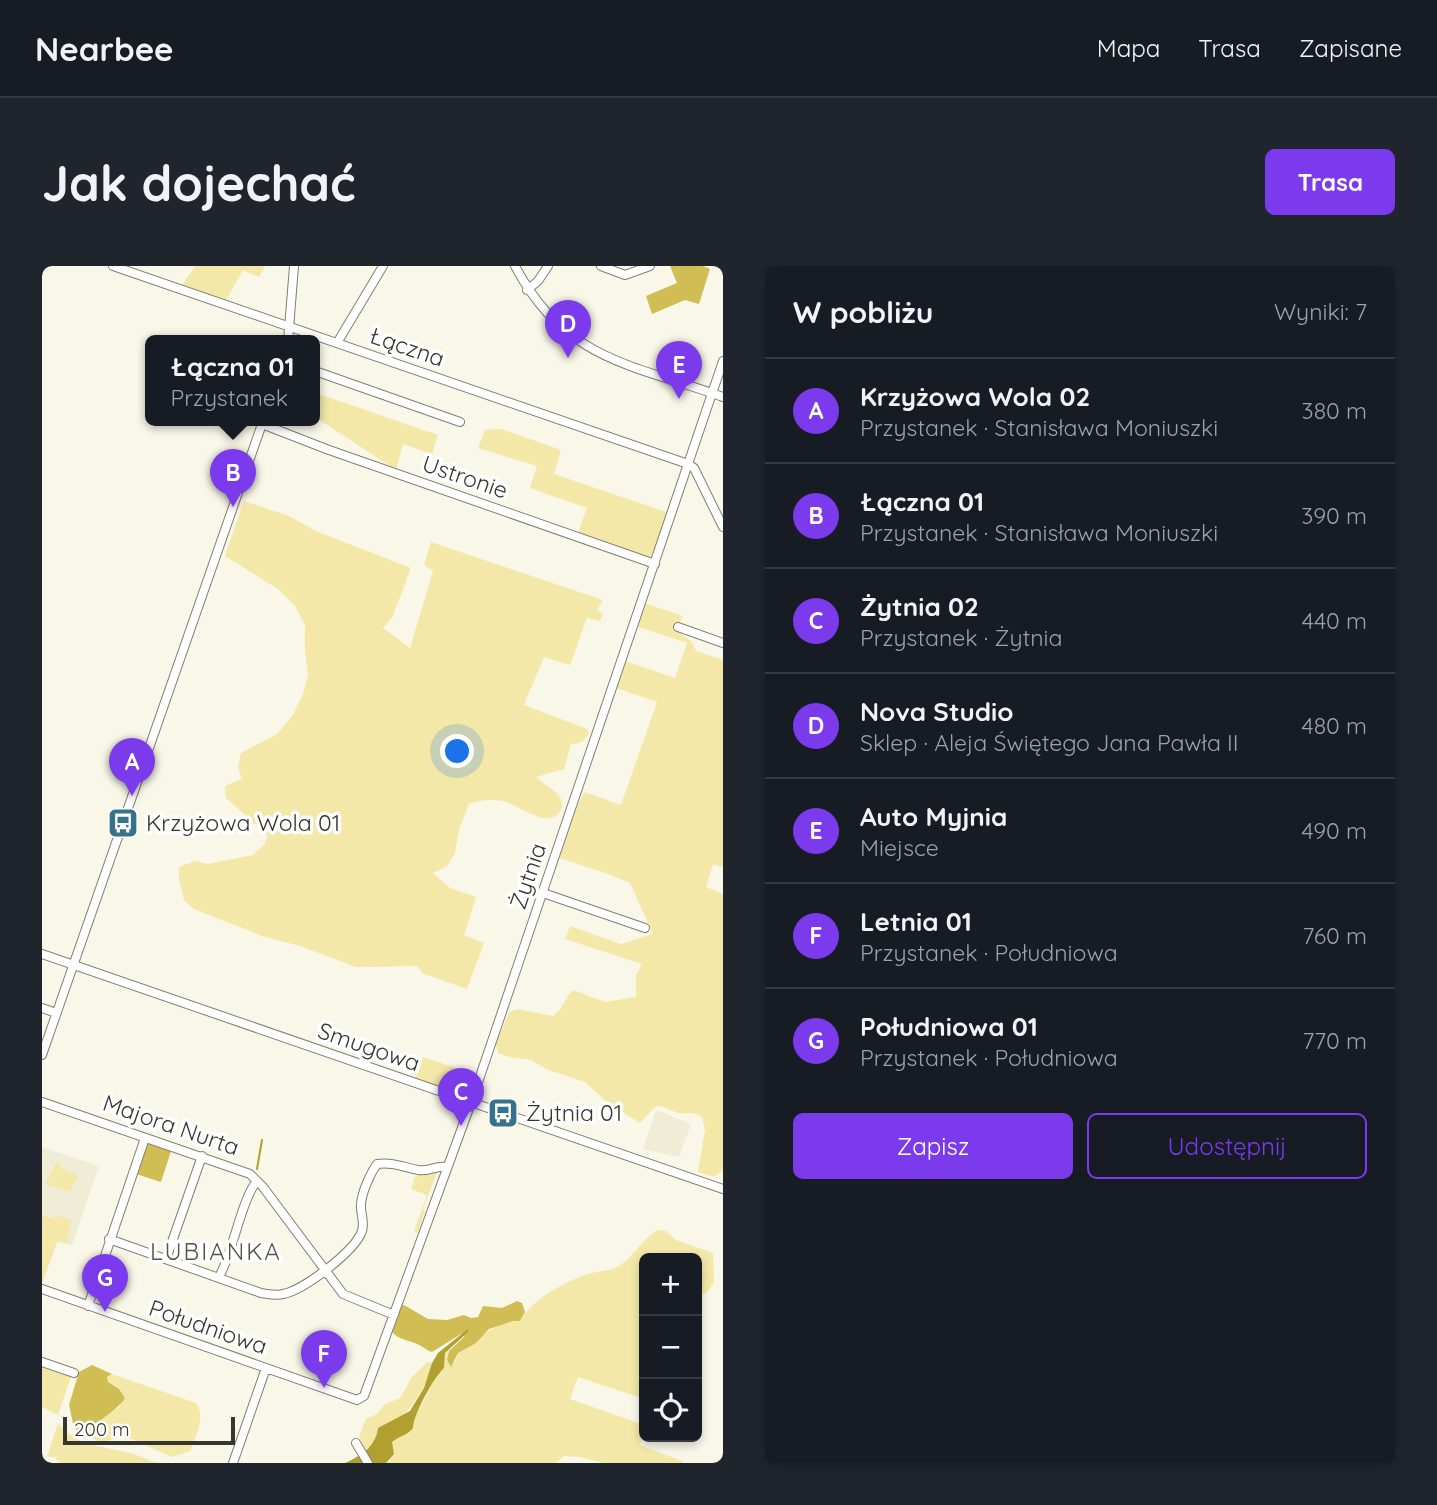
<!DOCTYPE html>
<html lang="pl">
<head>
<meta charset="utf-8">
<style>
	:root { --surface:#171b24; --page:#20242c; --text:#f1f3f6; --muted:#9ea1a6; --line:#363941; --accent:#7c3aed }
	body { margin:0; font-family:Quicksand,sans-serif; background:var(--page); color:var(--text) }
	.controls { position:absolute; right:21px; bottom:21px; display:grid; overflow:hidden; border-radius:10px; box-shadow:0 4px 10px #0003 }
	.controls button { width:63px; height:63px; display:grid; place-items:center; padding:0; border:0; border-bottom:2px solid var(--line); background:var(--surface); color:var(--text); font:35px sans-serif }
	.scale { position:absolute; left:21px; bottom:18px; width:172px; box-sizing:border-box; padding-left:7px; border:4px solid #36352f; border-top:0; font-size:19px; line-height:24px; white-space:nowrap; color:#36352f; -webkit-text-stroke:5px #fff; paint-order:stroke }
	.you { position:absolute; left:416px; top:486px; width:24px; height:24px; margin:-18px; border:5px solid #fff; border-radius:50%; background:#1a73e8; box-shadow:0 0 0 10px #1a73e833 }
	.badge { display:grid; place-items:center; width:46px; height:46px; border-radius:50%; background:var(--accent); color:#fff; font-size:23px; font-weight:700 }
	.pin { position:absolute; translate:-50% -58px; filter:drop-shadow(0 2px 4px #0008) }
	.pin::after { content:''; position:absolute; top:37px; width:24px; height:21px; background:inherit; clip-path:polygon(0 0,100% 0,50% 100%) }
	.popup { position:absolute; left:103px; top:69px; width:175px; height:91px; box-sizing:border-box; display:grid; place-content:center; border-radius:10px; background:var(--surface); filter:drop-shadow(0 2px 5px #0005); font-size:23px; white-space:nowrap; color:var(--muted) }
	.popup b { font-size:26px; color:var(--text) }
	.popup::after { content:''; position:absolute; left:50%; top:100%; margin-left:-14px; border:14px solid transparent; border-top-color:var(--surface) }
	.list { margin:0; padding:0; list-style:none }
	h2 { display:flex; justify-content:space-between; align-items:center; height:91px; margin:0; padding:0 28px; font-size:30px }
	h2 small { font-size:23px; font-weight:400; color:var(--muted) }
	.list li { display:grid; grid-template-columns:46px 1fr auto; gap:21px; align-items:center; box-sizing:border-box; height:105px; padding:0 28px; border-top:2px solid var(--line) }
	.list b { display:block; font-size:26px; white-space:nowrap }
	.list p { margin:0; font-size:23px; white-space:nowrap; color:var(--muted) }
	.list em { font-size:23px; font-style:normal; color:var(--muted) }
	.actions { display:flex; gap:14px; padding:21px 28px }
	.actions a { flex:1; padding:16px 0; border:2px solid var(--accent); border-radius:10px; text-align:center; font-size:24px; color:var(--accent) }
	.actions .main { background:var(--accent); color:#fff }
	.icon { flex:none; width:38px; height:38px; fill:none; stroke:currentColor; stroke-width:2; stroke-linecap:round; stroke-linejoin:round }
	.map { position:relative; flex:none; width:681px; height:1197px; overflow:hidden; border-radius:10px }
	header { display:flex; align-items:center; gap:42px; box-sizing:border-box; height:98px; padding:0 35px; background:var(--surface); border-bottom:2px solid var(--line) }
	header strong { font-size:33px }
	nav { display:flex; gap:38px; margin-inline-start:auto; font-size:24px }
	.intro { display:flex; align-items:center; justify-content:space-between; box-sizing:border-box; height:168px; padding:0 42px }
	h1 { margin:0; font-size:49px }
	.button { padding:18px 32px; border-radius:10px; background:var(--accent); color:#fff; font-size:24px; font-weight:700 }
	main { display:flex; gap:42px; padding:0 42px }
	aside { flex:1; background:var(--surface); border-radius:10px; box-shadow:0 4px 10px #0003 }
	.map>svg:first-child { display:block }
	.built { fill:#f0edd6 }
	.green { fill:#f3e8a8 }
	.forest { fill:#d0be54 }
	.water { fill:#b19f30 }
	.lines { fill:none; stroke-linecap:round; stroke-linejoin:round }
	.stream { stroke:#b19f30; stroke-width:2 }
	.minor-casing { stroke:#827f72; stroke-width:10 }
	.minor { stroke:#fff; stroke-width:8 }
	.labels { text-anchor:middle; stroke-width:7; stroke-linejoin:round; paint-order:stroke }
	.street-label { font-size:23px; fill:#36352f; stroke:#fff }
	.poi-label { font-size:23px; fill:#36352f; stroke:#fff; text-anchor:start }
	.neighbourhood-label { font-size:24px; letter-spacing:2px; fill:#555347; stroke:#fff }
</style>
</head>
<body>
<header>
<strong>Nearbee</strong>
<nav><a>Mapa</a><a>Trasa</a><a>Zapisane</a></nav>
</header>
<div class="intro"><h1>Jak dojechać</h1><a class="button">Trasa</a></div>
<main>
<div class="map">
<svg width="681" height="1197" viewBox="0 0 681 1197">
	<rect width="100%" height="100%" fill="#f9f7e8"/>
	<path class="built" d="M 614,844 L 649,858 L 637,891 L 601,883 Z
		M 0,881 L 57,900 L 30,979 L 15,976 L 0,1017 Z"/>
	<path class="green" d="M 153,0 L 223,0 L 217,11 L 201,4 L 184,34 L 140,19 Z
		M 277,128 L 396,169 L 390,188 L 361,178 L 354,204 L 273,151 L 273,140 Z
		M 460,163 L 519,184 L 512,208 L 627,247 L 611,289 L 607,291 L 536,267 L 545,242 L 488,222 L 495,200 L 436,182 L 443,164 Z
		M 202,235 L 247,250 L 276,266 L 369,302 L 350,352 L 341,362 L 368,382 L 391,305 L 382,299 L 389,276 L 561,334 L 555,344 L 561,348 L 558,355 L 545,352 L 528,399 L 502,391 L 482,439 L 545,463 L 547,467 C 542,475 539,478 529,478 L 522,503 L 494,511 C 502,519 526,529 519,543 C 508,567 476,537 460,535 C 447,533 440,534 427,538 L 417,563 L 413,587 L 405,600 L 391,607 L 408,622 L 434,631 L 422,669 L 442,677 L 425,723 L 380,707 L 376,700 L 314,701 L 258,680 L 220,670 L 152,643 L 142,634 L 137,613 L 137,601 L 152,595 L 166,598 L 211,589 L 222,579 L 226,570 L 184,532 L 183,520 L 200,513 L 196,502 L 199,487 L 235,468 L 251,449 L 261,428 L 266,409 L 263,385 L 263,359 L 253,340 L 236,323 L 183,290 Z
		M 602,337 L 641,350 L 634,364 L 650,376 L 654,385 L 681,394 L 681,601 L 671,598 L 664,621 L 681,628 L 681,904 L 672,911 L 656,906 L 663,864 L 660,851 C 648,844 647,849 637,847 C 629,845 623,840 614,840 L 598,857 L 566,837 L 543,816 L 504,803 L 489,794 L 467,791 L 456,787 L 454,778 L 467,746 L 475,743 L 511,750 C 521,744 522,732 531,724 L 563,736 L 594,731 L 594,709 L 600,698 L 523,673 L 528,660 L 579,678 L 611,668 L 588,617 L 569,609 L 517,592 L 534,542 L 543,526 L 579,539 L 615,436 L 574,422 L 583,395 L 633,412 L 645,377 L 594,360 Z
		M 381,791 L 432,808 L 424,831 L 373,813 Z
		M 15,895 L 18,898 L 18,901 L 36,910 L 28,926 L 3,918 Z
		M 397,901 L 381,943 L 383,944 L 376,967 L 372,965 L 385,929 L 369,923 L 373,911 Z
		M 0,949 L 12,953 L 12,956 L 15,949 L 30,954 L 25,974 L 29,979 L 16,974 L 0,1017 Z
		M 615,964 L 624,965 L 634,974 L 671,987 L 672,1017 L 665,1026 L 655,1031 L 655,992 L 602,992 L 602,1133 L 536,1111 L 528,1133 L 602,1159 L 603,1171 L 597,1179 L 641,1195 L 640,1197 L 562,1197 L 537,1191 L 522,1190 L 514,1197 L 344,1197 L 348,1195 L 350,1176 C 376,1156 386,1123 402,1095 L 403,1087 L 407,1085 L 405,1095 L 413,1096 L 416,1087 C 436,1075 453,1054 478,1055 C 491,1032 524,1015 549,1007 C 558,1005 567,1005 575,1001 C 591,992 599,974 615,964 Z
		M 385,1096 L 390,1097 C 383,1129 364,1148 340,1169 C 334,1174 331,1181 323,1183 L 317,1170 L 324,1153 L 335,1148 L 342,1139 L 358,1132 L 370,1111 Z
		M 0,1101 L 29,1111 L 16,1149 L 0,1141 Z
		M 70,1108 L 154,1137 C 164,1152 154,1169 148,1185 L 130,1191 L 92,1174 L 78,1170 L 61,1177 L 40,1168 L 61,1150 L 78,1141 L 77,1123 L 66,1116 L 65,1112 Z
		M 16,1157 C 34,1181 61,1180 88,1187 C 97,1189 106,1194 115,1197 L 17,1197 L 13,1191 L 5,1191 Z"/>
	<path class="forest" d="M 628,0 L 661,0 L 668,3 L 657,38 L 643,34 L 610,48 L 604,30 L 635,17 Z
		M 105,877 L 129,885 L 119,916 L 94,908 Z
		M 475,1035 L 480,1037 L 483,1046 L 478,1055 L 471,1055 L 447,1063 L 434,1077 L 416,1087 L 409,1101 L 405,1094 L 407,1085 L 423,1070 L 419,1068 L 390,1086 C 386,1085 383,1082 379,1080 C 369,1074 358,1075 350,1066 L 359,1040 L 362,1039 L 386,1053 L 405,1054 L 422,1049 L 429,1052 L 436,1051 L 441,1040 L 460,1042 Z
		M 50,1099 L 70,1108 L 65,1111 L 66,1116 L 77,1123 L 83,1132 C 77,1143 52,1158 40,1168 L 32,1162 L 27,1139 L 37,1106 Z"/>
	<path class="water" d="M 426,1063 L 426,1066 L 403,1087 L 402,1102 C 392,1111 371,1149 371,1162 C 366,1169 357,1170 350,1176 L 352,1188 L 344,1197 L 303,1197 C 319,1190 334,1180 336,1162 L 368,1145 L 382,1122 L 390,1097 L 396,1087 Z"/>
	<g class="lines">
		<path class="stream" d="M 215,903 L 220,874"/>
		<g class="minor-casing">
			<path id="minor" d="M 71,0 L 646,198 L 652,202 L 681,261
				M 473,0 C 523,95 590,98 681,131
				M 559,0 L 583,9 L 608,0
				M 485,24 L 496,15 L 506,0
				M 246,75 L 252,0
				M 295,77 L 341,0
				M 273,105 L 418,156
				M 220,158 L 287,184 L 613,298
				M 636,361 L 681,377
				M 501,627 L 603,662
				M 0,688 L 681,923
				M 0,742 L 14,747
				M 0,789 L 221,155
				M 0,836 L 208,908 L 221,921 L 301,1028 L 352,1049
				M 67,973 L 219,1027 C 226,1028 234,1030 241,1028 C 262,1024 313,985 320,965 C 323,955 318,947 319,938 C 320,926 328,908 335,898 C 351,896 361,901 376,904 C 386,906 394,899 405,901
				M 124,993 L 160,890
				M 177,1011 C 191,986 200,932 215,915
				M 0,1023 L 315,1134 L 322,1130 L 429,837 L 681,95
				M 46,1040 L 103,872
				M 0,1096 L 32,1107
				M 314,1177 L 326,1197
				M 191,1197 L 224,1102"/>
		</g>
		<use href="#minor" class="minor"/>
	</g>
	<defs>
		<g id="bus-square" transform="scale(1.575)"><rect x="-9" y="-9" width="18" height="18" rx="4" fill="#37718a" stroke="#fff"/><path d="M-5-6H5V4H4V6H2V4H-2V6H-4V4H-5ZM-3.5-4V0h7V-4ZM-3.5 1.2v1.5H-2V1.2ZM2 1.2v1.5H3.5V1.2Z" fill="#fff"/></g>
	</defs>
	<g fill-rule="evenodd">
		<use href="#bus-square" x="81" y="557"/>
		<use href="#bus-square" x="461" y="847"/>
	</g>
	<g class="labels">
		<g class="street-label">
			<text transform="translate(365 81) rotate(19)" y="8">Łączna</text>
			<text transform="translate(423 211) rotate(19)" y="8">Ustronie</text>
			<text transform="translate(486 610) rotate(-71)" y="8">Żytnia</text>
			<text transform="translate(327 781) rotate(19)" y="8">Smugowa</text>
			<text transform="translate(129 859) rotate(19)" y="8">Majora Nurta</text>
			<text transform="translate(166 1061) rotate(19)" y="8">Południowa</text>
		</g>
		<g class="poi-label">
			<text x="104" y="565">Krzyżowa Wola 01</text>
			<text x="484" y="855">Żytnia 01</text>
		</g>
		<g class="neighbourhood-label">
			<text x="174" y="994">LUBIANKA</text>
		</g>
	</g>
</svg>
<div class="controls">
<button>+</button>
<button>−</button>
<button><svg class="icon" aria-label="locate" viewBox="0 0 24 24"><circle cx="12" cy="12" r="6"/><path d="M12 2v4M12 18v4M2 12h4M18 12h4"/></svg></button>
</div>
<div class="scale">200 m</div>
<div class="you"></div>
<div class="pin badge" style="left:90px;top:530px">A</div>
<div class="pin badge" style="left:191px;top:241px">B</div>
<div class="popup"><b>Łączna 01</b>Przystanek</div>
<div class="pin badge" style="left:419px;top:860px">C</div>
<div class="pin badge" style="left:526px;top:92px">D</div>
<div class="pin badge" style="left:637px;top:133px">E</div>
<div class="pin badge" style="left:282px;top:1122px">F</div>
<div class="pin badge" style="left:63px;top:1046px">G</div>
</div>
<aside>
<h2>W pobliżu<small>Wyniki: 7</small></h2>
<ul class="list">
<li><span class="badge">A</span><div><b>Krzyżowa Wola 02</b><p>Przystanek · Stanisława Moniuszki</p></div><em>380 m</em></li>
<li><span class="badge">B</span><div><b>Łączna 01</b><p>Przystanek · Stanisława Moniuszki</p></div><em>390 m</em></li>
<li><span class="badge">C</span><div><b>Żytnia 02</b><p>Przystanek · Żytnia</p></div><em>440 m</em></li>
<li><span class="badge">D</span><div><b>Nova Studio</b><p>Sklep · Aleja Świętego Jana Pawła II</p></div><em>480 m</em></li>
<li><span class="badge">E</span><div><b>Auto Myjnia</b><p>Miejsce</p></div><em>490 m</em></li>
<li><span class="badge">F</span><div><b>Letnia 01</b><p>Przystanek · Południowa</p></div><em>760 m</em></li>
<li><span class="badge">G</span><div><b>Południowa 01</b><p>Przystanek · Południowa</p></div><em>770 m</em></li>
</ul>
<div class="actions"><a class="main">Zapisz</a><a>Udostępnij</a></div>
</aside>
</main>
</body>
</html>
